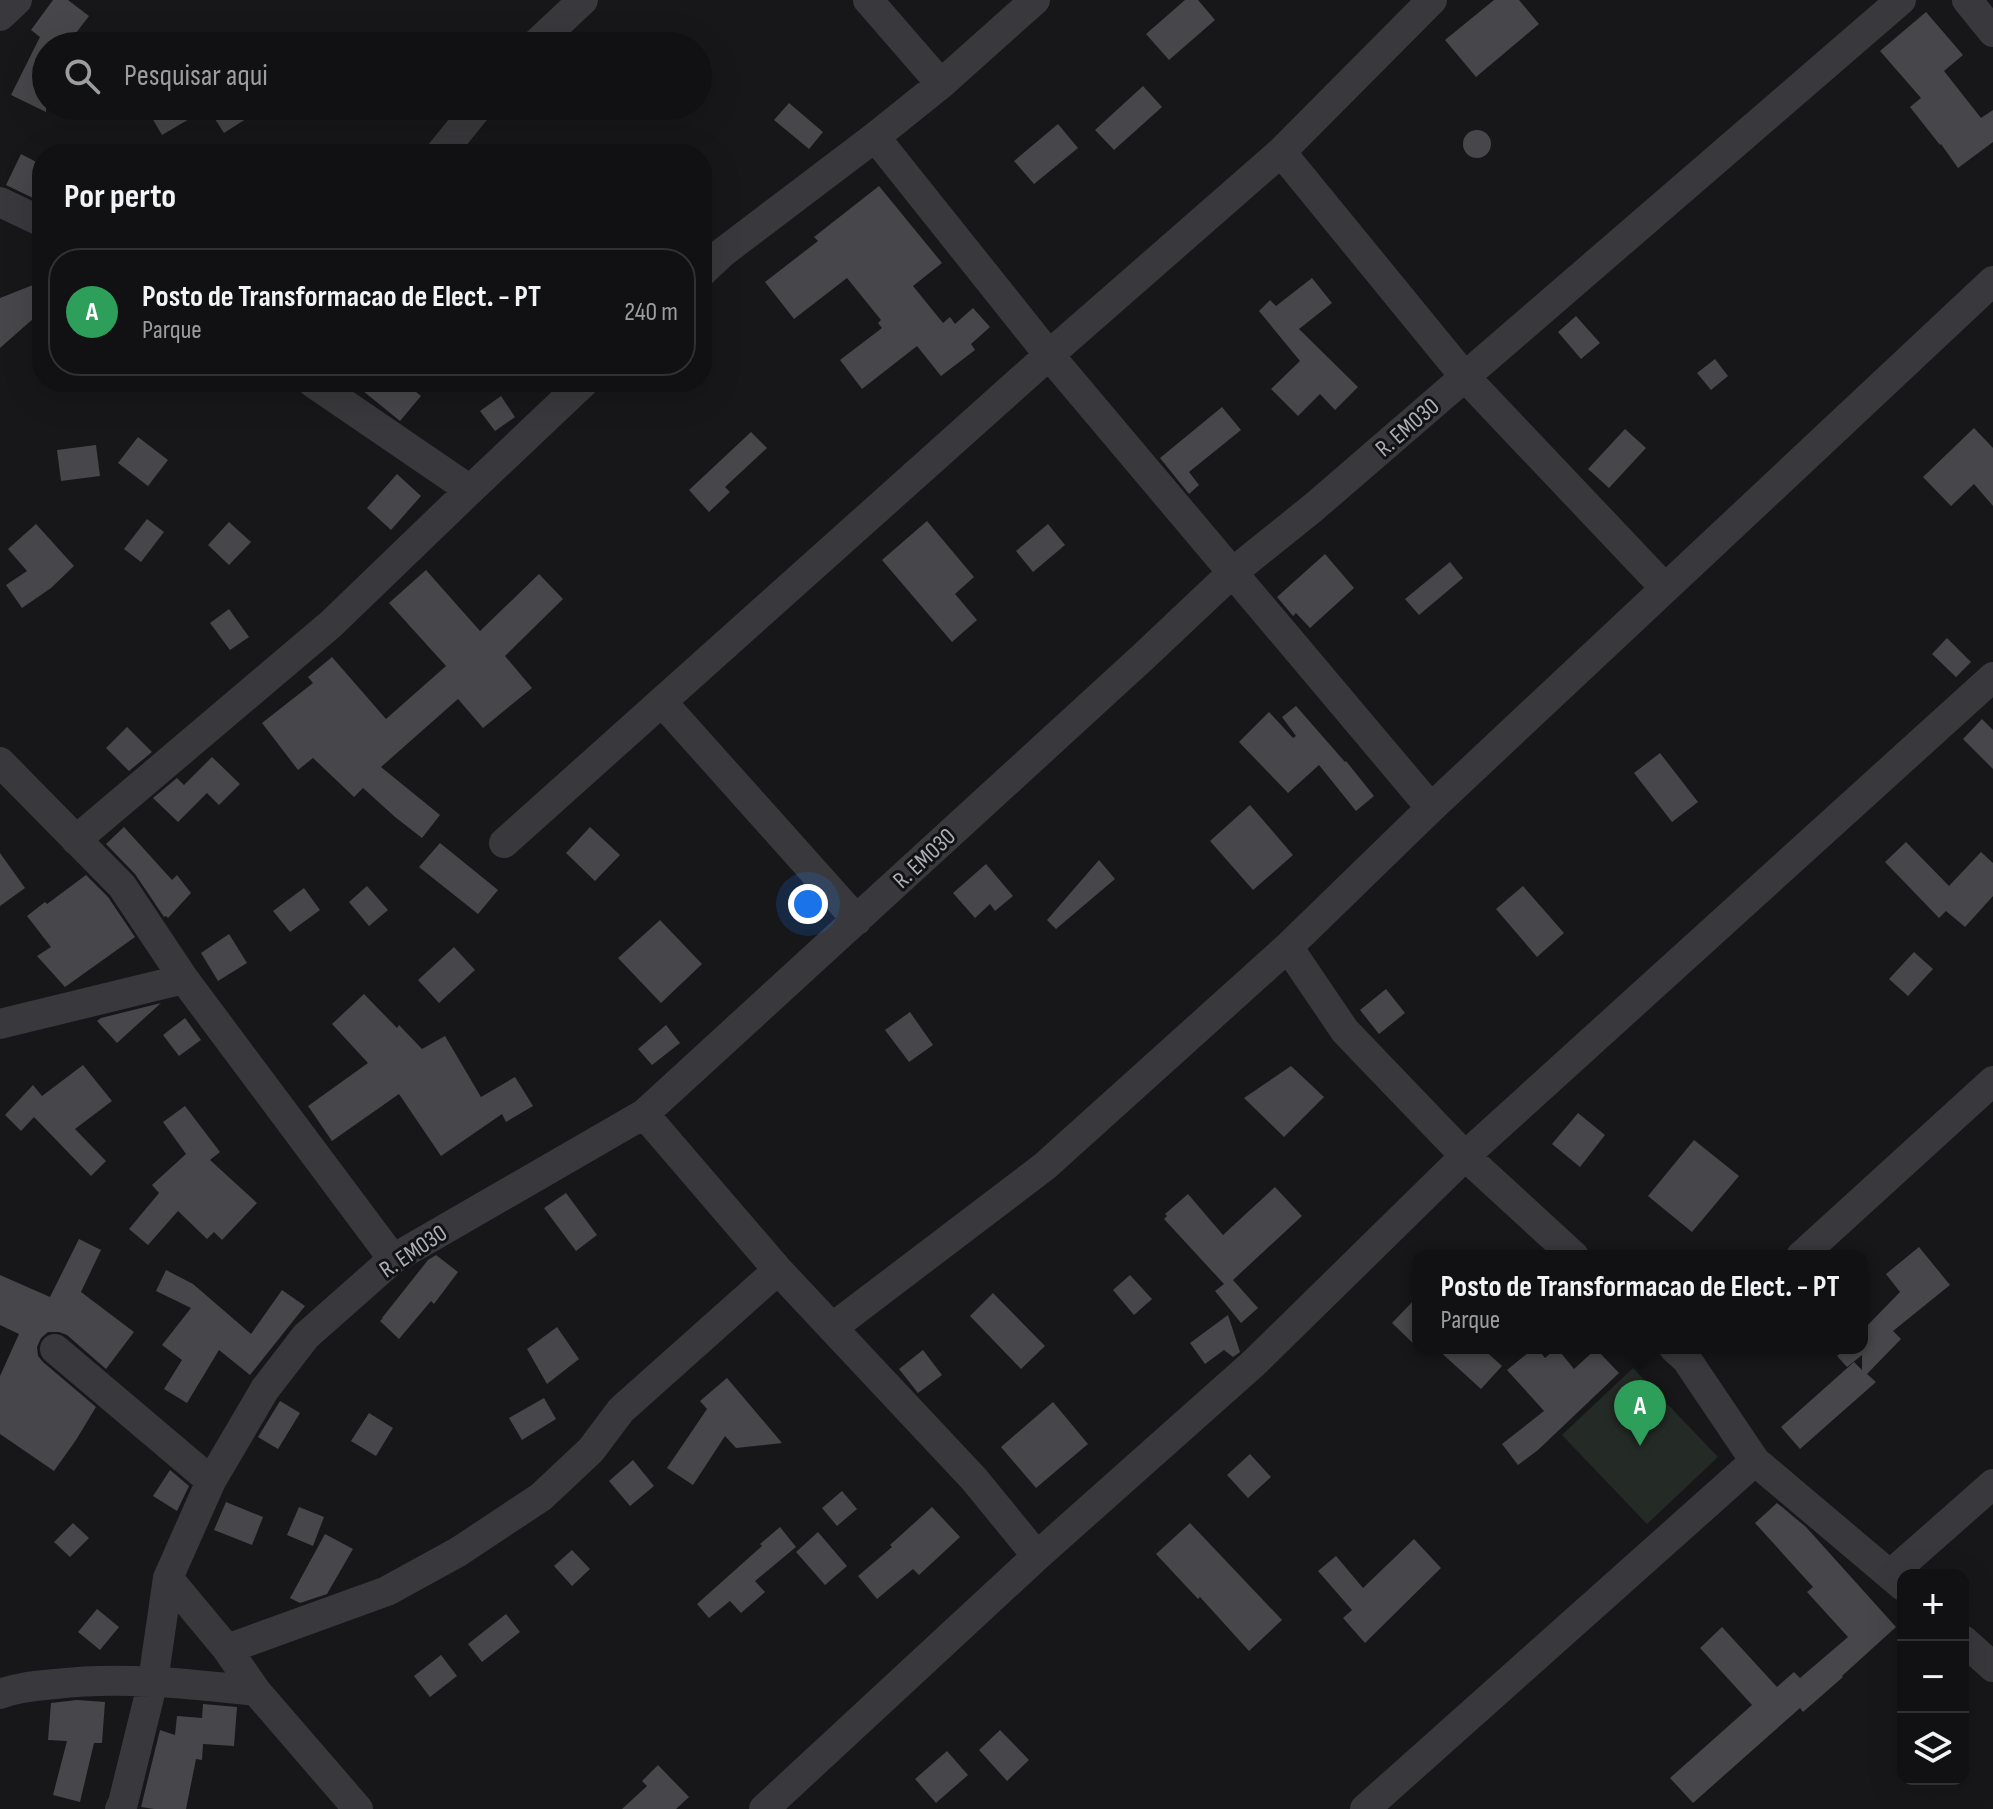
<!DOCTYPE html>
<html lang="pt">
<head>
<meta charset="utf-8">
<style>
	:root { --surface:#111113; --page:#1a1a1c; --text:#f1f3f6; --muted:#9c9da0; --line:#303133; --accent:#deb74a }
	body { margin:0; font-family:"Sofia Sans Condensed",sans-serif; background:var(--page); color:var(--text) }
	.controls { position:absolute; right:24px; bottom:24px; display:grid; overflow:hidden; border-radius:16px; box-shadow:0 8px 32px #0002 }
	.controls button { width:72px; height:72px; display:grid; place-items:center; padding:0; border:0; border-bottom:2px solid var(--line); background:var(--surface); color:var(--text); font:40px sans-serif }
	.you { position:absolute; left:808px; top:904px; width:28px; height:28px; margin:-20px; border:6px solid #fff; border-radius:50%; background:#1a73e8; box-shadow:0 0 0 12px #1a73e833 }
	.badge { display:grid; place-items:center; width:52px; height:52px; border-radius:50%; background:var(--accent); color:#fff; font-size:26px; font-weight:700 }
	.pin { position:absolute; translate:-50% -66px; filter:drop-shadow(0 2px 4px #0008) }
	.pin::after { content:''; position:absolute; top:42px; width:28px; height:24px; background:inherit; clip-path:polygon(0 0,100% 0,50% 100%) }
	.popup { position:absolute; left:1412px; top:1250px; width:456px; height:104px; box-sizing:border-box; display:grid; place-content:center; border-radius:16px; background:var(--surface); filter:drop-shadow(0 2px 6px #0005); font-size:26px; white-space:nowrap; color:var(--muted) }
	.popup b { font-size:30px; color:var(--text) }
	.popup::after { content:''; position:absolute; left:50%; top:100%; margin-left:-16px; border:16px solid transparent; border-top-color:var(--surface) }
	.list { margin:0; padding:0; list-style:none }
	h2 { display:flex; justify-content:space-between; align-items:center; height:104px; margin:0; padding:0 32px; font-size:34px }
	h2 small { font-size:26px; font-weight:400; color:var(--muted) }
	.list li { display:grid; grid-template-columns:52px 1fr auto; gap:24px; align-items:center; box-sizing:border-box; height:128px; margin:0 16px 16px; padding:0 16px; border:2px solid var(--line); border-radius:32px }
	.list b { display:block; font-size:30px; white-space:nowrap }
	.list p { margin:0; font-size:26px; white-space:nowrap; color:var(--muted) }
	.list em { font-size:26px; font-style:normal; color:var(--muted) }
	.icon { flex:none; width:44px; height:44px; fill:none; stroke:currentColor; stroke-width:2; stroke-linecap:round; stroke-linejoin:round }
	.map { position:relative; flex:none; width:1993px; height:1809px; overflow:hidden }
	.search { position:absolute; background:var(--surface); box-shadow:0 8px 32px #0002; left:32px; top:32px; width:680px; height:88px; display:flex; align-items:center; gap:20px; box-sizing:border-box; padding:0 28px; border-radius:44px; color:var(--muted); font-size:30px }
	.panel { position:absolute; background:var(--surface); box-shadow:0 8px 32px #0002; left:32px; top:144px; width:680px; height:248px; border-radius:32px }
	.map>svg:first-child { display:block }
	.park { fill:#242a25 }
	.building { fill:#47474b }
	.lines { fill:none; stroke-linecap:round; stroke-linejoin:round }
	.street { stroke:#39393d; stroke-width:30 }
	.labels { text-anchor:middle; stroke-width:6; stroke-linejoin:round; paint-order:stroke }
	.street-label { font-size:24px; fill:#abaeb7; stroke:#121214 }
</style>
</head>
<body>
<div class="map">
<svg width="1993" height="1809" viewBox="0 0 1993 1809">
	<rect width="100%" height="100%" fill="#171719"/>
	<path class="park" d="M 1633,1368 L 1718,1457 L 1647,1524 L 1562,1435 Z"/>
	<path class="building" d="M 53,0 L 68,0 L 89,16 L 66,46 L 46,46 L 46,112 L 11,95 L 40,37 L 31,30 Z
		M 1185,0 L 1198,0 L 1215,20 L 1169,60 L 1146,34 Z
		M 1494,0 L 1519,0 L 1539,24 L 1476,77 L 1445,40 Z
		M 1926,12 L 1963,55 L 1944,71 L 1981,118 L 1993,110 L 1993,142 L 1958,168 L 1941,144 L 1940,145 L 1910,107 L 1921,98 L 1880,51 Z
		M 1143,86 L 1162,107 L 1114,150 L 1095,130 Z
		M 789,103 L 823,132 L 809,149 L 774,120 Z
		M 145,106 L 266,106 L 224,133 L 208,108 L 162,135 Z
		M 1058,124 L 1078,148 L 1034,184 L 1014,161 Z
		M1463 144a14 14 0 1 1 28 0a14 14 0 1 1-28 0Z
		M 21,154 L 42,165 L 42,186 L 35,199 L 6,185 Z
		M 879,186 L 942,263 L 913,286 L 943,323 L 950,317 L 955,324 L 973,308 L 990,327 L 971,344 L 975,350 L 941,376 L 917,346 L 862,389 L 840,360 L 882,328 L 878,323 L 881,320 L 847,278 L 794,319 L 765,282 L 818,241 L 814,237 Z
		M 1312,278 L 1332,303 L 1299,329 L 1358,387 L 1335,410 L 1320,394 L 1298,416 L 1271,389 L 1300,361 L 1259,311 L 1270,300 L 1276,306 Z
		M 33,285 L 42,306 L 42,311 L 0,348 L 0,298 Z
		M 1576,316 L 1600,343 L 1581,359 L 1558,332 Z
		M 1715,359 L 1728,376 L 1711,390 L 1697,373 Z
		M 352,382 L 404,382 L 421,396 L 400,421 Z
		M 501,396 L 515,417 L 495,431 L 480,411 Z
		M 1222,407 L 1241,430 L 1189,472 L 1199,485 L 1189,494 L 1160,458 Z
		M 1974,428 L 1993,448 L 1993,506 L 1974,484 L 1951,506 L 1923,477 Z
		M 1625,429 L 1646,448 L 1609,488 L 1588,469 Z
		M 751,432 L 767,448 L 725,487 L 730,492 L 709,512 L 689,490 Z
		M 138,437 L 168,460 L 148,486 L 118,463 Z
		M 96,445 L 100,476 L 61,481 L 57,450 Z
		M 397,474 L 421,496 L 391,530 L 367,508 Z
		M 147,519 L 164,532 L 141,562 L 124,549 Z
		M 927,521 L 974,577 L 955,594 L 977,620 L 952,642 L 882,560 Z
		M 229,522 L 251,542 L 229,565 L 208,545 Z
		M 36,524 L 74,566 L 51,588 L 22,608 L 6,585 L 27,571 L 8,549 Z
		M 1048,524 L 1065,545 L 1033,572 L 1016,551 Z
		M 1325,554 L 1354,588 L 1310,628 L 1296,613 L 1293,616 L 1277,597 Z
		M 1450,562 L 1463,578 L 1419,615 L 1405,599 Z
		M 426,570 L 480,631 L 539,574 L 563,599 L 505,656 L 532,688 L 483,728 L 458,699 L 381,767 L 440,815 L 422,838 L 395,817 L 363,788 L 354,797 L 313,758 L 298,770 L 262,723 L 313,683 L 308,677 L 332,657 L 386,719 L 446,666 L 389,603 Z
		M 229,609 L 249,637 L 230,650 L 210,623 Z
		M 1947,638 L 1971,662 L 1956,677 L 1932,654 Z
		M 1296,706 L 1345,762 L 1346,761 L 1374,796 L 1356,811 L 1319,765 L 1288,793 L 1239,742 L 1269,712 L 1293,738 L 1296,736 L 1282,717 Z
		M 1982,719 L 1993,730 L 1993,769 L 1963,739 Z
		M 127,727 L 152,752 L 129,771 L 106,748 Z
		M 1660,753 L 1698,802 L 1672,822 L 1634,773 Z
		M 212,757 L 240,784 L 219,805 L 207,793 L 178,822 L 153,798 L 177,778 L 184,785 Z
		M 1250,805 L 1293,855 L 1253,890 L 1210,841 Z
		M 124,827 L 172,880 L 177,875 L 191,893 L 168,918 L 166,916 L 164,917 L 135,874 L 106,844 Z
		M 590,827 L 620,855 L 595,881 L 566,853 Z
		M 1906,842 L 1949,886 L 1981,852 L 1993,863 L 1993,896 L 1965,927 L 1946,911 L 1939,918 L 1885,862 Z
		M 440,843 L 498,890 L 478,914 L 419,867 Z
		M 0,853 L 25,888 L 0,906 Z
		M 1099,860 L 1115,879 L 1056,929 L 1047,920 Z
		M 986,864 L 1013,896 L 995,911 L 990,904 L 975,918 L 953,893 Z
		M 86,875 L 108,897 L 135,937 L 65,987 L 37,956 L 51,947 L 27,916 L 45,902 L 47,904 Z
		M 367,886 L 388,910 L 369,926 L 349,902 Z
		M 1523,886 L 1564,933 L 1537,957 L 1496,909 Z
		M 304,888 L 320,910 L 290,932 L 273,911 Z
		M 660,920 L 702,964 L 661,1003 L 618,958 Z
		M 229,934 L 247,963 L 218,981 L 201,953 Z
		M 454,947 L 475,970 L 439,1003 L 418,980 Z
		M 1914,952 L 1933,969 L 1908,996 L 1889,979 Z
		M 1386,989 L 1405,1013 L 1379,1034 L 1360,1010 Z
		M 364,994 L 397,1028 L 399,1025 L 422,1049 L 445,1036 L 481,1097 L 515,1077 L 533,1106 L 506,1122 L 502,1114 L 441,1156 L 399,1094 L 332,1141 L 308,1106 L 368,1063 L 332,1024 Z
		M 161,1003 L 117,1043 L 97,1021 L 101,1018 Z
		M 910,1012 L 933,1045 L 909,1062 L 885,1030 Z
		M 185,1018 L 201,1040 L 179,1056 L 163,1035 Z
		M 666,1025 L 680,1043 L 652,1065 L 638,1049 Z
		M 83,1065 L 112,1101 L 75,1129 L 106,1161 L 91,1176 L 34,1117 L 21,1131 L 5,1115 L 33,1085 L 42,1096 Z
		M 1291,1066 L 1324,1097 L 1284,1137 L 1244,1098 Z
		M 185,1106 L 220,1152 L 210,1160 L 257,1203 L 222,1240 L 214,1232 L 207,1239 L 178,1211 L 148,1245 L 129,1229 L 159,1193 L 152,1185 L 186,1154 L 163,1122 Z
		M 1578,1113 L 1605,1135 L 1580,1167 L 1552,1144 Z
		M 1694,1140 L 1739,1176 L 1692,1232 L 1648,1196 Z
		M 1275,1187 L 1302,1216 L 1233,1280 L 1258,1308 L 1241,1323 L 1215,1291 L 1224,1284 L 1164,1219 L 1167,1216 L 1165,1214 L 1188,1194 L 1223,1235 Z
		M 566,1193 L 597,1235 L 576,1251 L 544,1208 Z
		M 79,1239 L 101,1250 L 81,1292 L 134,1332 L 106,1369 L 67,1335 L 59,1332 L 48,1332 L 41,1338 L 37,1347 L 38,1356 L 43,1362 L 96,1407 L 76,1440 L 54,1471 L 0,1434 L 0,1376 L 19,1334 L 0,1325 L 0,1275 L 50,1297 Z
		M 1919,1247 L 1950,1285 L 1893,1331 L 1901,1339 L 1867,1374 L 1876,1382 L 1800,1449 L 1781,1427 L 1854,1362 L 1862,1370 L 1862,1355 L 1847,1367 L 1837,1356 L 1846,1348 L 1862,1348 L 1862,1331 L 1900,1292 L 1886,1274 Z
		M 436,1255 L 458,1272 L 434,1304 L 431,1301 L 399,1339 L 380,1321 L 383,1318 L 382,1318 L 428,1260 Z
		M 166,1270 L 193,1284 L 251,1334 L 282,1290 L 305,1306 L 250,1375 L 219,1350 L 187,1403 L 164,1389 L 182,1360 L 162,1345 L 191,1308 L 156,1291 Z
		M 1130,1275 L 1152,1299 L 1134,1315 L 1113,1290 Z
		M 993,1293 L 1045,1346 L 1021,1369 L 970,1316 Z
		M 1418,1296 L 1418,1348 L 1392,1323 Z
		M 1228,1315 L 1240,1352 L 1233,1357 L 1224,1350 L 1205,1364 L 1190,1343 Z
		M 557,1327 L 579,1359 L 547,1384 L 527,1349 Z
		M 1436,1348 L 1482,1348 L 1502,1366 L 1481,1389 Z
		M 1534,1348 L 1537,1348 L 1545,1358 L 1557,1348 L 1574,1369 L 1596,1349 L 1619,1373 L 1538,1450 L 1518,1465 L 1502,1444 L 1544,1411 L 1507,1370 Z
		M 923,1350 L 942,1375 L 918,1393 L 899,1369 Z
		M 727,1378 L 782,1443 L 736,1448 L 725,1436 L 693,1485 L 667,1468 L 707,1409 L 700,1401 Z
		M 544,1398 L 556,1419 L 522,1440 L 509,1418 Z
		M 280,1401 L 300,1413 L 278,1449 L 258,1437 Z
		M 1053,1402 L 1088,1444 L 1036,1488 L 1001,1447 Z
		M 369,1413 L 393,1428 L 376,1456 L 351,1441 Z
		M 1250,1454 L 1271,1477 L 1248,1498 L 1227,1475 Z
		M 633,1460 L 654,1486 L 630,1506 L 609,1481 Z
		M 170,1470 L 189,1486 L 177,1511 L 153,1496 Z
		M 842,1491 L 857,1509 L 837,1526 L 822,1508 Z
		M 226,1502 L 263,1517 L 252,1545 L 214,1530 Z
		M 1777,1503 L 1806,1527 L 1896,1627 L 1842,1676 L 1843,1677 L 1803,1712 L 1800,1708 L 1693,1803 L 1670,1778 L 1752,1705 L 1700,1648 L 1722,1627 L 1777,1687 L 1794,1672 L 1800,1678 L 1848,1637 L 1807,1592 L 1813,1587 L 1755,1523 Z
		M 299,1507 L 324,1517 L 313,1546 L 287,1535 Z
		M 932,1507 L 960,1537 L 919,1575 L 913,1569 L 877,1599 L 858,1576 L 892,1547 L 890,1545 Z
		M 73,1523 L 89,1538 L 70,1557 L 54,1542 Z
		M 1190,1523 L 1282,1620 L 1249,1651 L 1200,1597 L 1198,1599 L 1156,1554 Z
		M 780,1527 L 796,1547 L 755,1581 L 765,1592 L 741,1613 L 730,1601 L 709,1618 L 697,1604 L 762,1546 L 760,1544 Z
		M 818,1532 L 847,1566 L 825,1585 L 796,1552 Z
		M 325,1534 L 353,1549 L 327,1594 L 300,1603 L 290,1598 Z
		M 1414,1539 L 1441,1568 L 1365,1643 L 1343,1618 L 1352,1610 L 1318,1571 L 1336,1556 L 1363,1588 Z
		M 572,1550 L 590,1569 L 572,1586 L 554,1566 Z
		M 97,1609 L 119,1627 L 100,1650 L 78,1632 Z
		M 506,1614 L 520,1632 L 482,1662 L 468,1644 Z
		M 441,1655 L 457,1676 L 430,1697 L 414,1676 Z
		M 77,1700 L 105,1702 L 102,1743 L 94,1743 L 80,1802 L 53,1795 L 67,1741 L 48,1740 L 51,1703 Z
		M 203,1704 L 237,1707 L 234,1746 L 203,1744 L 202,1760 L 196,1759 L 186,1809 L 154,1809 L 141,1807 L 160,1730 L 175,1735 L 177,1716 L 202,1718 Z
		M 1000,1730 L 1029,1760 L 1007,1781 L 979,1750 Z
		M 947,1751 L 968,1775 L 936,1803 L 915,1779 Z
		M 658,1765 L 689,1797 L 676,1809 L 622,1809 L 647,1786 L 642,1781 Z"/>
	<g class="lines">
		<path class="street" d="M 868,0 L 941,84
			M 1967,0 L 1993,32
			M 0,16 L 17,0
			M 534,46 L 583,0
			M 875,137 L 1049,355 L 1431,808
			M 1281,152 L 1465,377 L 1665,588
			M 440,154 L 479,106
			M 0,202 L 42,222
			M 702,272 L 722,253 L 875,137 L 941,84 L 1035,0
			M 312,382 L 470,490
			M 662,702 L 857,920
			M 0,762 L 122,886 L 184,979 L 393,1259
			M 76,840 L 331,624 L 470,490 L 584,382
			M 504,843 L 1049,355 L 1281,152 L 1432,0
			M 1288,947 L 1345,1031 L 1465,1156 L 1574,1256
			M 0,1024 L 184,979
			M 644,1114 L 778,1270 L 974,1479 L 1037,1556
			M 1801,1256 L 1993,1081
			M 832,1328 L 1045,1166 L 1288,947 L 1431,808 L 1993,281
			M 1674,1348 L 1687,1360 L 1755,1461 L 1903,1586
			M 55,1349 L 211,1481
			M 1891,1574 L 1993,1484
			M 168,1578 L 227,1649 L 256,1691 L 358,1809
			M 1963,1640 L 1993,1667
			M 227,1649 L 387,1591 L 458,1552 L 541,1497 L 591,1450 L 621,1410 L 778,1270
			M 0,1694 C 18,1687 36,1686 55,1684 C 123,1676 189,1684 256,1691
			M 120,1809 L 123,1803 L 153,1681 L 168,1578 L 211,1481 L 265,1389 L 306,1336 L 393,1259 L 644,1114 L 1143,657 L 1232,573 L 1314,507 L 1901,0
			M 764,1809 L 1037,1556 L 1255,1362 L 1465,1156 L 1993,677
			M 1365,1809 L 1755,1461"/>
	</g>
	<g class="labels">
		<g class="street-label">
			<text transform="translate(1407 427) rotate(-41)" y="8">R. EM030</text>
			<text transform="translate(924 858) rotate(-43)" y="8">R. EM030</text>
			<text transform="translate(413 1251) rotate(-34)" y="8">R. EM030</text>
		</g>
	</g>
</svg>
<div class="controls">
<button>+</button>
<button>−</button>
<button><svg class="icon" aria-label="layers" viewBox="0 0 24 24"><path d="M12 4l9 5-9 5-9-5zM3 14l9 5 9-5"/></svg></button>
</div>
<div class="you"></div>
<div class="pin badge" style="left:1640px;top:1446px;background:#2e9e5b">A</div>
<div class="popup"><b>Posto de Transformacao de Elect. - PT</b>Parque</div>
<div class="search"><svg class="icon" aria-label="search" viewBox="0 0 24 24"><circle cx="10" cy="10" r="6"/><path d="M15 15l6 6"/></svg>Pesquisar aqui</div>
<section class="panel">
<h2>Por perto<small></small></h2>
<ul class="list">
<li><span class="badge" style="background:#2e9e5b">A</span><div><b>Posto de Transformacao de Elect. - PT</b><p>Parque</p></div><em>240 m</em></li>
</ul>
</section>
</div>
</body>
</html>
